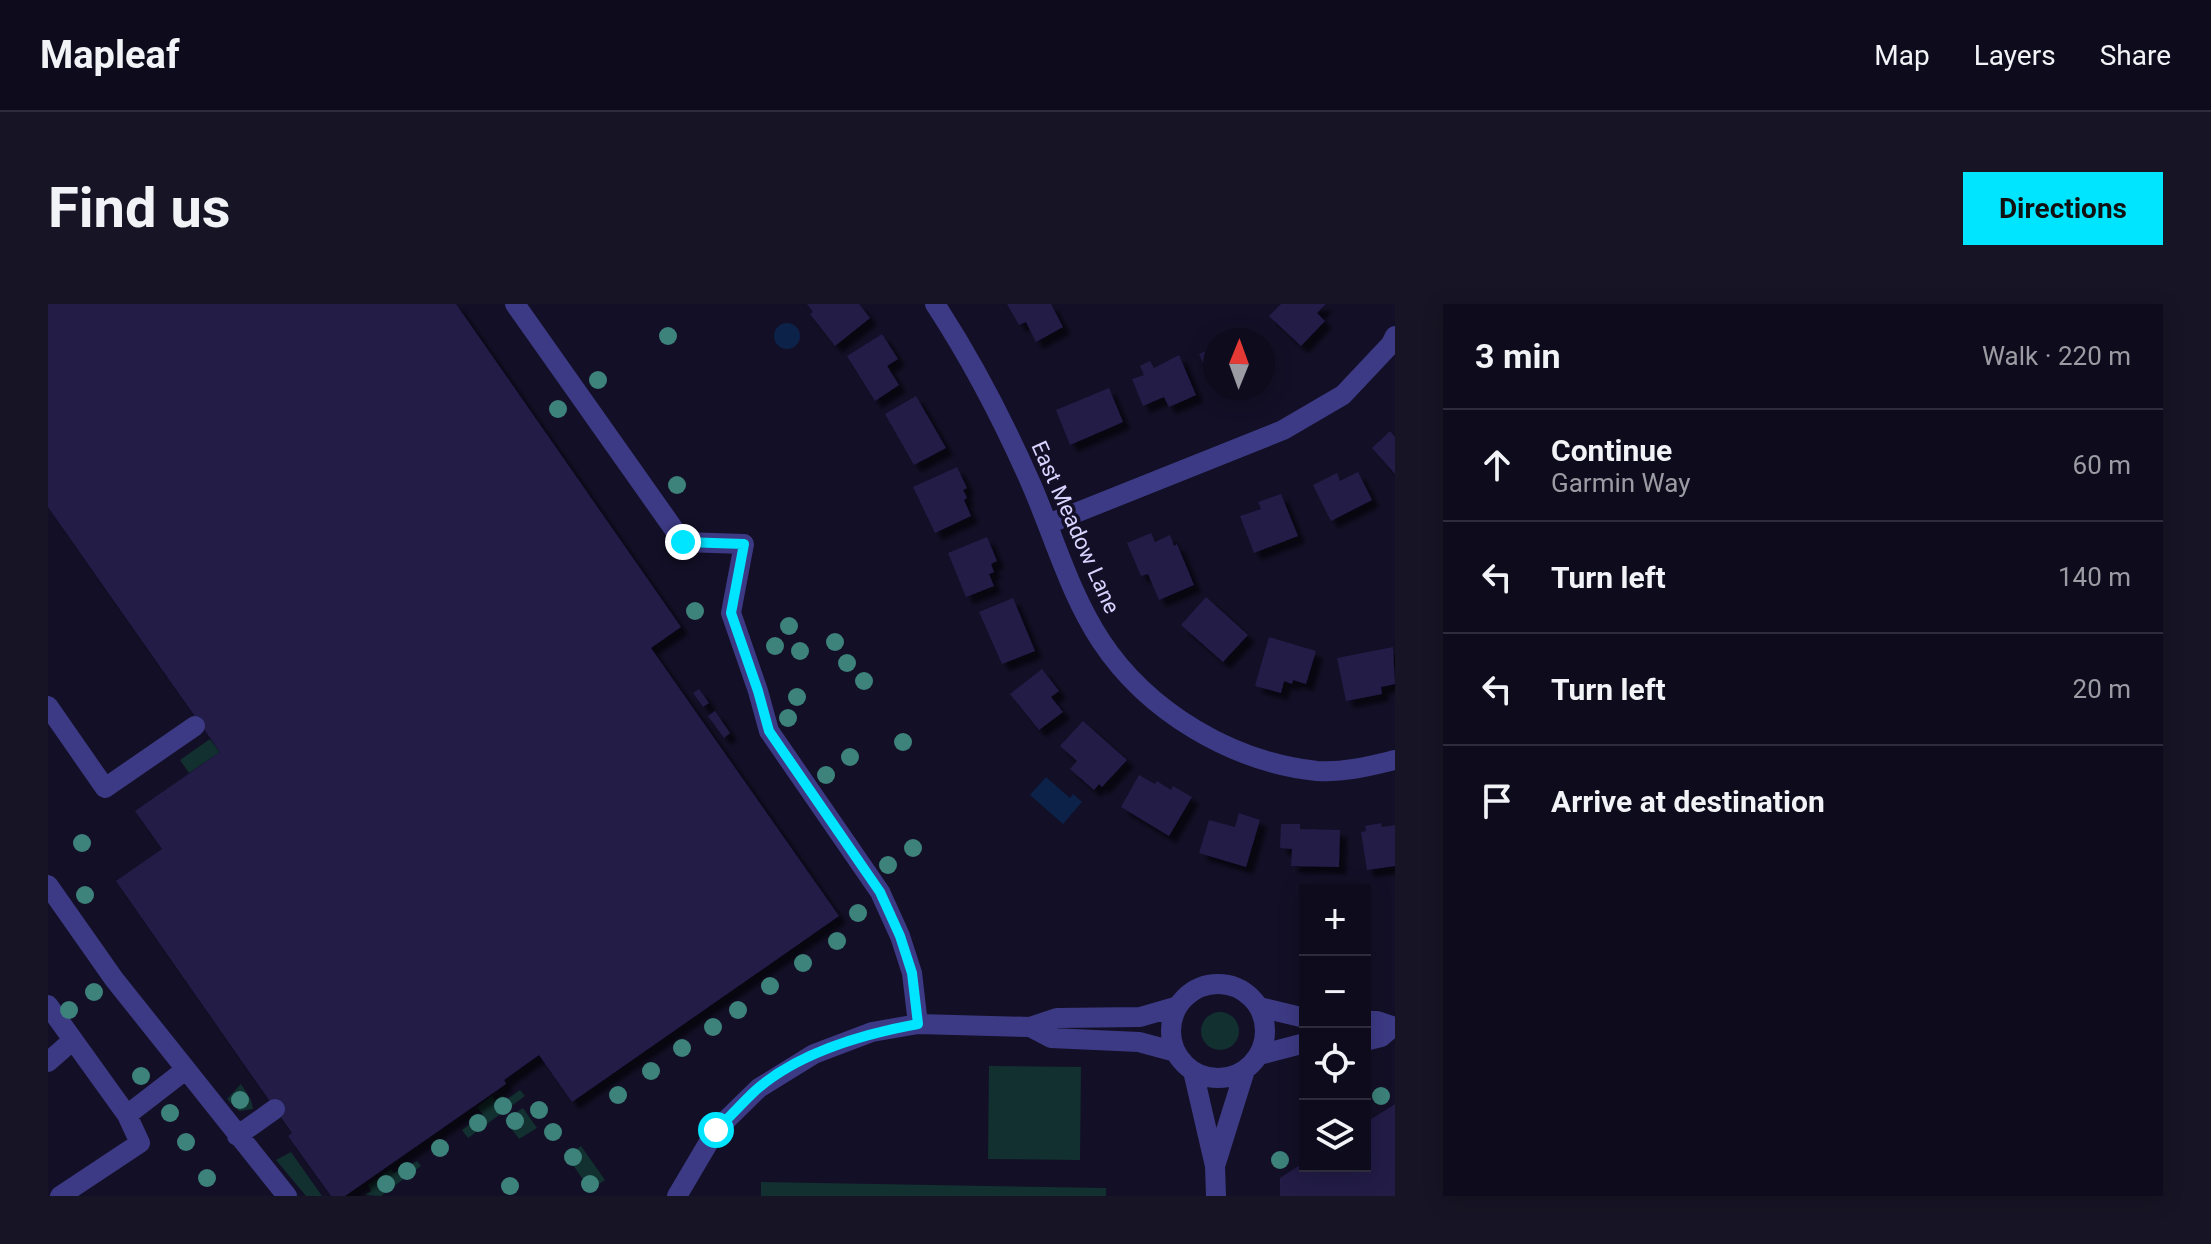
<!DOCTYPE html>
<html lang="en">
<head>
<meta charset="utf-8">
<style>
	:root { --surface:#0e0b1c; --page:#171425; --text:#f1f3f6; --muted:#9b9ba3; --line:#2e2b3b; --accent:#00e5ff }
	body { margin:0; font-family:Roboto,sans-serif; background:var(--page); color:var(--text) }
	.controls { position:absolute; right:24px; bottom:24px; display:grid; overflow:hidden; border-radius:0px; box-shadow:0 4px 20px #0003 }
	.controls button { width:72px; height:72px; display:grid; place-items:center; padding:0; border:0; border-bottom:2px solid var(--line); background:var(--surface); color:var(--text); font:40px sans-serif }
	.compass { position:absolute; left:1155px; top:24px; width:72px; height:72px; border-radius:50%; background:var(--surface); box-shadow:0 4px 20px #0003; rotate:1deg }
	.stop { position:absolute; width:24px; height:24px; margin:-18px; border:6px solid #00e5ff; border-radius:50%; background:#fff }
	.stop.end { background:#00e5ff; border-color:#fff; box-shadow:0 2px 8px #0008 }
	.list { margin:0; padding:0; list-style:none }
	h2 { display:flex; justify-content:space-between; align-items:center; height:104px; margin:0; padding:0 32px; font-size:34px }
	h2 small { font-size:26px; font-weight:400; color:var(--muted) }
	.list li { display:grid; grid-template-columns:52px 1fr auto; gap:24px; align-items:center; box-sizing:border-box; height:112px; padding:0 32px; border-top:2px solid var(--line) }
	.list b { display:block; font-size:30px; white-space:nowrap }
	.list p { margin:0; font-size:26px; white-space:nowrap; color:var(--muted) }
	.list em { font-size:26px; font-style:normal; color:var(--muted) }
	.icon { flex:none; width:44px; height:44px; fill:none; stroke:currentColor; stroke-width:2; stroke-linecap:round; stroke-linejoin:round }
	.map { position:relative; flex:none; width:1347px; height:892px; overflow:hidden; border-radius:0px }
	header { display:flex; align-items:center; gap:48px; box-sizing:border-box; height:112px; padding:0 40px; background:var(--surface); border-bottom:2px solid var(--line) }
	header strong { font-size:38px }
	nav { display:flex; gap:44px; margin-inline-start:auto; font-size:28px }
	.intro { display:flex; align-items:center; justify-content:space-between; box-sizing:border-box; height:192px; padding:0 48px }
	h1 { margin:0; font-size:56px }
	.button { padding:20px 36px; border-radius:0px; background:var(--accent); color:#111; font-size:28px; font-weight:700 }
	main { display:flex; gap:48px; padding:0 48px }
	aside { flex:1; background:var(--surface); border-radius:0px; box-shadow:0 4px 20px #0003 }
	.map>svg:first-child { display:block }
	.green { fill:#12302f }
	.water { fill:#0c2248 }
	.building { fill:#241b47; filter:url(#shadow) }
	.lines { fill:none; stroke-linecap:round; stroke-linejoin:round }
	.minor { stroke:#3d3a85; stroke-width:20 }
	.tree { fill:#3d827b }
	.route { stroke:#00e5ff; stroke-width:10 }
	.labels { text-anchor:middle; stroke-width:7; stroke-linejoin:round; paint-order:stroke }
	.street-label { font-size:22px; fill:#d9d4ff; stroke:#130f26 }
</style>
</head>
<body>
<header>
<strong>Mapleaf</strong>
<nav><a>Map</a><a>Layers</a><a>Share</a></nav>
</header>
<div class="intro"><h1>Find us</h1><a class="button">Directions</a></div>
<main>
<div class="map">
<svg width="1347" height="892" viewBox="0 0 1347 892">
	<defs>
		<filter id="shadow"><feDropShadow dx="7" dy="7" stdDeviation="2" flood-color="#0009"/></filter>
	</defs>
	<rect width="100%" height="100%" fill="#130f26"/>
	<path class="green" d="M 162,435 L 172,448 L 141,469 L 132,456 Z
		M1153 727a19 19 0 1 1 38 0a19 19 0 1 1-38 0Z
		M 941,762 L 1033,763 L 1032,856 L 940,855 Z
		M 193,780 L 203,796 L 205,805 L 191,807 L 179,795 Z
		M 472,786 L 477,792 L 420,834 L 414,826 L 435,811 L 429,803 L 444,792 L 447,796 L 454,791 L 458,796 Z
		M 475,804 L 489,824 L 471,835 L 457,816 Z
		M 533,842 L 557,876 L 542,886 L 519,852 Z
		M 243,848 L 274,892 L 258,892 L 228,856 Z
		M 369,857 L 373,862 L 333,892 L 317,891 L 323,887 L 320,881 L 343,865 L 346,869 L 360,859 L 362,861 Z
		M 713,878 L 1058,884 L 1058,892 L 713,892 Z"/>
	<path class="water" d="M726 32a13 13 0 1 1 26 0a13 13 0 1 1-26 0Z
		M 998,473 L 1022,494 L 1025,490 L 1034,498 L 1015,520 L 982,491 Z"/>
	<path class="building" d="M 0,0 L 408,0 L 633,323 L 603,344 L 791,612 L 524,798 L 491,751 L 456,776 L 458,780 L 297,892 L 283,892 L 240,832 L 244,829 L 68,577 L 114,545 L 87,507 L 172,448 L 0,203 Z
		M 759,0 L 811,0 L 822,14 L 787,42 L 762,10 L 765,8 Z
		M 959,0 L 1003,0 L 1015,23 L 988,38 L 978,18 L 971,21 Z
		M 1233,0 L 1278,0 L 1269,9 L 1277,17 L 1253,42 L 1221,12 Z
		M 834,30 L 850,55 L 839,62 L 851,81 L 827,97 L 799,52 Z
		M 1167,43 L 1167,73 L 1164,66 L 1159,68 L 1151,50 Z
		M 1131,51 L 1148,91 L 1121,103 L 1116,93 L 1095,102 L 1084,75 L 1096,71 L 1092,62 L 1102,57 L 1106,64 Z
		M 1061,84 L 1075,118 L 1022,141 L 1008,106 Z
		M 868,92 L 898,144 L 866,161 L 837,110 Z
		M 1342,127 L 1347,133 L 1347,170 L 1324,144 Z
		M 909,163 L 919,184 L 915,186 L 919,194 L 916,196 L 923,212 L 887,229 L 865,183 Z
		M 1310,168 L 1324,196 L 1283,217 L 1265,181 L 1289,169 L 1292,177 Z
		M 1233,190 L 1250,232 L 1206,249 L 1192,212 L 1213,205 L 1210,198 Z
		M 1103,229 L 1107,238 L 1122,231 L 1126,242 L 1129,240 L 1146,281 L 1111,296 L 1100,270 L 1093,272 L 1079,239 Z
		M 939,233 L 949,257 L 943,260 L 946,268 L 941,270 L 946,282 L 918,293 L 900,249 Z
		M 1158,293 L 1200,331 L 1175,358 L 1133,321 Z
		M 965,294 L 987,347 L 954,360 L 931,308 Z
		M 1221,333 L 1268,347 L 1258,380 L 1245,376 L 1244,380 L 1236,377 L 1233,389 L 1207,382 Z
		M 1345,343 L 1347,380 L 1333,383 L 1334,390 L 1298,397 L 1289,354 Z
		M 994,365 L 1011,387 L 1003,393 L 1015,408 L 991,426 L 962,390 Z
		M 651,385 L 661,399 L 655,403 L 645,389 Z
		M 667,407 L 682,429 L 676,434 L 660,412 Z
		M 1035,417 L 1079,456 L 1054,483 L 1051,480 L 1046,486 L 1022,465 L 1029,457 L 1012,442 Z
		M 1091,471 L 1107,480 L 1109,477 L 1123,486 L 1125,482 L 1144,493 L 1121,532 L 1073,503 Z
		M 1191,509 L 1212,516 L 1198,563 L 1151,549 L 1161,516 L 1187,523 Z
		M 1333,519 L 1334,523 L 1347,521 L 1347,562 L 1319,566 L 1313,528 L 1318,527 L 1317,522 Z
		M 1233,520 L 1252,520 L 1252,525 L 1292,526 L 1291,563 L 1243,562 L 1244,545 L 1232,544 Z
		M 1347,800 L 1347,892 L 1232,892 L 1232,874 L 1257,858 L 1257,862 L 1317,862 L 1317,819 Z"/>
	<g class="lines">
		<path class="minor" d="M 467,0 L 635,238 L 696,240 L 683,309 L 710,387 L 721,427 L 832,588 L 852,632 L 864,669 L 870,720
			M 887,0 C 925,58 956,118 984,182 C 1006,233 1022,290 1053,337 C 1100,408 1184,458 1269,467 C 1296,469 1322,462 1347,456
			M 1000,220 L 1235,126 L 1295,91 L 1343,40 L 1347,32
			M 0,402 L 57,484 L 147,422
			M 0,581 L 66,675 L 239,892
			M1123 727a47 47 0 1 1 94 0a47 47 0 1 1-94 0Z
			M 0,701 L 79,811 L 136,767
			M 1211,703 L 1257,714
			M 1317,717 L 1329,717 L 1347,723
			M 982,723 L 1003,734 L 1091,738 L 1128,748
			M 1317,737 L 1333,733 L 1345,723
			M 1211,751 L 1257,739
			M 0,758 L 25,736
			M 1145,767 L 1167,862 L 1168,892
			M 189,832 L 227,805
			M 1167,862 L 1197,766
			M 12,892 L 92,839 L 79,811
			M 629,892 L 668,826 L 711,784 L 766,750 L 824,728 L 870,720 L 982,723 L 1009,714 L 1092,713 L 1130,702"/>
	</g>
	<g class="tree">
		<circle cx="620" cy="32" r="9"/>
		<circle cx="550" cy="76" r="9"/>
		<circle cx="510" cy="105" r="9"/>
		<circle cx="629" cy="181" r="9"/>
		<circle cx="647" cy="307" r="9"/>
		<circle cx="741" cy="322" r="9"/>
		<circle cx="787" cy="338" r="9"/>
		<circle cx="727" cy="342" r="9"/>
		<circle cx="752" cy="347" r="9"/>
		<circle cx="799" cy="359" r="9"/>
		<circle cx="816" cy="377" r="9"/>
		<circle cx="749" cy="393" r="9"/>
		<circle cx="740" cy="414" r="9"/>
		<circle cx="855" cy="438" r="9"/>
		<circle cx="802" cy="453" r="9"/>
		<circle cx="778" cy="471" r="9"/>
		<circle cx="34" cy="539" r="9"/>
		<circle cx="865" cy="544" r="9"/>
		<circle cx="840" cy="561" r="9"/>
		<circle cx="37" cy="591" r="9"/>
		<circle cx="810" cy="609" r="9"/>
		<circle cx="789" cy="637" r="9"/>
		<circle cx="755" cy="659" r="9"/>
		<circle cx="722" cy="682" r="9"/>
		<circle cx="46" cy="688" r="9"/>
		<circle cx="21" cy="706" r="9"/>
		<circle cx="690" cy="706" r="9"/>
		<circle cx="665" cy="723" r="9"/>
		<circle cx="634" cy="744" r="9"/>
		<circle cx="603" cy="767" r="9"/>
		<circle cx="93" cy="772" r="9"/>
		<circle cx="570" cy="791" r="9"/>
		<circle cx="1333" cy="792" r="9"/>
		<circle cx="192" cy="796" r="9"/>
		<circle cx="455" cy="802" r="9"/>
		<circle cx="491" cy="806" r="9"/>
		<circle cx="122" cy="809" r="9"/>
		<circle cx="467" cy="817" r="9"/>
		<circle cx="430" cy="819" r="9"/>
		<circle cx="505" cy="828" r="9"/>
		<circle cx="138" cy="838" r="9"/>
		<circle cx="392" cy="844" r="9"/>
		<circle cx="525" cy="853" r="9"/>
		<circle cx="1232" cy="856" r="9"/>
		<circle cx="359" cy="867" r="9"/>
		<circle cx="159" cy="874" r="9"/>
		<circle cx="338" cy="880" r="9"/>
		<circle cx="542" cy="880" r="9"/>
		<circle cx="462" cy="882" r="9"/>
	</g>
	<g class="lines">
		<path class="route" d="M 635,238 L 696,240 L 683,309 L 710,387 L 721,427 L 832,588 L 852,632 L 864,669 L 870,720 C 815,730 751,748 708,786 C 694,799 682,813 668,826"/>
	</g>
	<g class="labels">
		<g class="street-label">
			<text transform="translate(1028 223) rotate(66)" y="8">East Meadow Lane</text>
		</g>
	</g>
</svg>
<div class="controls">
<button>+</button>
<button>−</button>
<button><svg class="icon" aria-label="locate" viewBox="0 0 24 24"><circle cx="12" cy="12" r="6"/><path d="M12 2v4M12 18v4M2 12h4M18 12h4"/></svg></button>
<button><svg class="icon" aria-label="layers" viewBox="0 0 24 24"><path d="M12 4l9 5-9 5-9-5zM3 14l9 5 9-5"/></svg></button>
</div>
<svg class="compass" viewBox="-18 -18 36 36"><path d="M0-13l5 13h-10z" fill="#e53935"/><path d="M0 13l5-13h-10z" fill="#9b9ba3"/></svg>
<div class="stop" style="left:668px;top:826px"></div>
<div class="stop end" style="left:635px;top:238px"></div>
</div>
<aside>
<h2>3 min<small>Walk · 220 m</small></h2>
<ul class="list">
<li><svg class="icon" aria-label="ahead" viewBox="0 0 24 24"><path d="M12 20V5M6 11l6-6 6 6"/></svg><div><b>Continue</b><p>Garmin Way</p></div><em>60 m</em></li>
<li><svg class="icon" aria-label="left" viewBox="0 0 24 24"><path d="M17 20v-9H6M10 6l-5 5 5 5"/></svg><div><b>Turn left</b></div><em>140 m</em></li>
<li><svg class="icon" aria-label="left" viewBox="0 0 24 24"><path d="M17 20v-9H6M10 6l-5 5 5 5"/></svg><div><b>Turn left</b></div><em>20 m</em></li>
<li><svg class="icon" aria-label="arrive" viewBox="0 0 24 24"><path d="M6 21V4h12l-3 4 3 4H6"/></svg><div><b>Arrive at destination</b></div></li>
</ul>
</aside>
</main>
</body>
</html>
